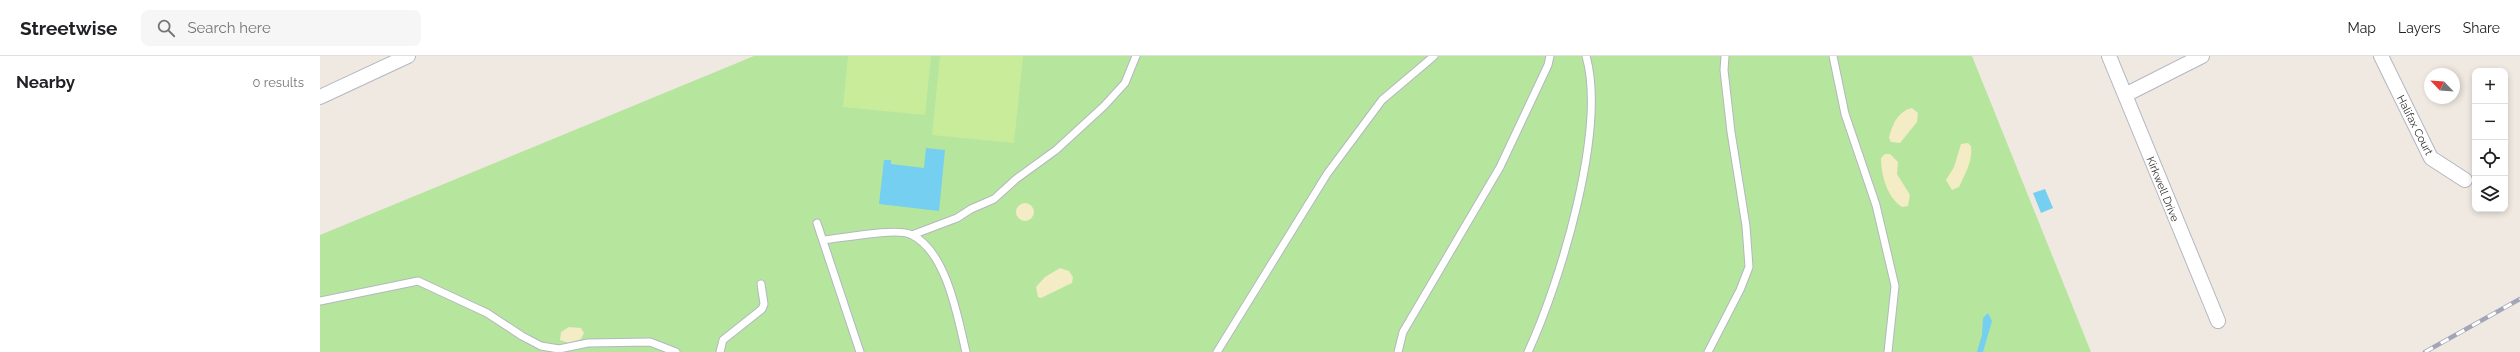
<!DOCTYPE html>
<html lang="en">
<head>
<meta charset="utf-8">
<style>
	:root { --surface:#fff; --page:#f6f6f6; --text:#202124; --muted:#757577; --line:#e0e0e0 }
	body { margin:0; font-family:Raleway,sans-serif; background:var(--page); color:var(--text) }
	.controls { position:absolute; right:12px; top:12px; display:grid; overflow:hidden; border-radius:8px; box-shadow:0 2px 6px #0003 }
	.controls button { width:36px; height:36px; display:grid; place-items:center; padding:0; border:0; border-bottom:1px solid var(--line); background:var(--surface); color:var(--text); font:20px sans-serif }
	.compass { position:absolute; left:2104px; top:12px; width:36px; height:36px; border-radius:50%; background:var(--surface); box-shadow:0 2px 6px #0003; rotate:295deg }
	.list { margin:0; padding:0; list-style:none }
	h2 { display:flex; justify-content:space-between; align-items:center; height:52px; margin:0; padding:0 16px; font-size:17px }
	h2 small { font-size:13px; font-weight:400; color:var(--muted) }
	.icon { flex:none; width:22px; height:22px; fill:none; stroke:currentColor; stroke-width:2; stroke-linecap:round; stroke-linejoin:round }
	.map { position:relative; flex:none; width:2200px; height:296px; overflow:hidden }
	header { display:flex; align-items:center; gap:24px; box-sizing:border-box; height:56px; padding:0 20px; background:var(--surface); border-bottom:1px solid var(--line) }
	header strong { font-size:19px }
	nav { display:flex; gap:22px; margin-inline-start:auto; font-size:14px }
	.search { width:280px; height:36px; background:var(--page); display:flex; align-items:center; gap:10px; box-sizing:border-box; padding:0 14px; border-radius:8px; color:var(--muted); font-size:15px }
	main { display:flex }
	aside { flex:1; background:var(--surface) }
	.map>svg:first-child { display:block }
	.green { fill:#b6e59e }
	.sand { fill:#f3ecc5 }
	.pitch { fill:#c9ec9a }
	.water { fill:#75cff0 }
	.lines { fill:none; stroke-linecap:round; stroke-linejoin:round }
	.service-casing { stroke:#b4b7c1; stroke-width:9 }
	.minor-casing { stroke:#b4b7c1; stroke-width:16 }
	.service { stroke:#fff; stroke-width:7 }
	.minor { stroke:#fff; stroke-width:14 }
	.rail-casing { stroke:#a3a6b8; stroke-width:4.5 }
	.rail { stroke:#fff; stroke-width:3; stroke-dasharray:9; stroke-linecap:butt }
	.labels { text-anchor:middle; stroke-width:4; stroke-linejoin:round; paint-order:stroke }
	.street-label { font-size:11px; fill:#2e2e2e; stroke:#fff }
</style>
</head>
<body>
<header>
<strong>Streetwise</strong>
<div class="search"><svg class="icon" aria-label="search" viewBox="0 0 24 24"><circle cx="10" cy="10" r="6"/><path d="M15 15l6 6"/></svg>Search here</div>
<nav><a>Map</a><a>Layers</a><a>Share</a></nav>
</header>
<main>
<aside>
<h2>Nearby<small>0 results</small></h2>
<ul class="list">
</ul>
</aside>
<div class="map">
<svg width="2200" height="296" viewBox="0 0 2200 296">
	<rect width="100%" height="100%" fill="#efe9e1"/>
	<path class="green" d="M 434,0 L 1652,0 L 1771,296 L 0,296 L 0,179 Z"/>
	<path class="sand" d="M 1592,52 L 1598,57 L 1597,66 L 1580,87 L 1571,86 L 1569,82 C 1572,69 1578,55 1592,52 Z
		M 1648,87 L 1651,90 C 1653,105 1645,118 1639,131 L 1632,134 L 1626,124 L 1634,111 L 1641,88 Z
		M 1565,98 L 1570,98 L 1578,106 L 1577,118 L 1590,139 L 1588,150 L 1582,151 C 1567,141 1561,119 1561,102 Z
		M696 156a9 9 0 1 1 18 0a9 9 0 1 1-18 0Z
		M 740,212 L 749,215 L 753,221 L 752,227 L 721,242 L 718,241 L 716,231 L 725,221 Z
		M 249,271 L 261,272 L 264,277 L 261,283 L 249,287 L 240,284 L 241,276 Z"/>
	<path class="pitch" d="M 528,0 L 611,0 L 605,59 L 523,51 Z
		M 620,0 L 703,0 L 694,87 L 612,79 Z"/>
	<path class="water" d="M 606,92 L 625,94 L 619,155 L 559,148 L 564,104 L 571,104 L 571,108 L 604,112 Z
		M 1725,133 L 1733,152 L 1721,157 L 1713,137 Z
		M 1668,257 L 1672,265 L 1663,296 L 1657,296 L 1662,279 L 1663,262 Z"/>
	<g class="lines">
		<g class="service-casing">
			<path id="service" d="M 1513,0 L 1525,58 L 1556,149 L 1575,230 L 1568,296
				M 497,167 L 540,296
				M 592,179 L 637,162 L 651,153 L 674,143 L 696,123 L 736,94 L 784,50 L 805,27 L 816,0
				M 504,184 C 523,182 577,171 592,179 C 627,196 638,263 646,296
				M 0,245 L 98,225 L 167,257 L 202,280 L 221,290 L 239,293 L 268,287 L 330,286 L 356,296
				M 400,296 L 403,284 L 442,253 L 444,248 L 441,228
				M 897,296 L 1007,118 L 1062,44 L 1114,0
				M 1078,296 L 1083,276 L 1180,111 L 1228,9 L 1230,0
				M 1208,296 C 1240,227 1287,73 1266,0
				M 1388,296 L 1420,234 L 1429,211 L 1426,170 L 1411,76 L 1404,14 L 1405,0"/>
		</g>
		<g class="minor-casing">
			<path id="minor" d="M 1789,0 L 1898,265
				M 2061,0 L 2111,102 L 2145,124
				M 1805,39 L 1882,0
				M 0,41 L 88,0"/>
		</g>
		<use href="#service" class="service"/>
		<use href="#minor" class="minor"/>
		<g class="rail-casing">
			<path id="rail" d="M 2105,296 L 2200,243"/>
		</g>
		<use href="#rail" class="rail"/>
	</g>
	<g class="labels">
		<g class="street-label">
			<text transform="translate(2095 69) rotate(63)" y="4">Halifax Court</text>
			<text transform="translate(1843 133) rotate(68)" y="4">Kirkwell Drive</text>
		</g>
	</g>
</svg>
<div class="controls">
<button>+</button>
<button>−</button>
<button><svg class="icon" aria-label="locate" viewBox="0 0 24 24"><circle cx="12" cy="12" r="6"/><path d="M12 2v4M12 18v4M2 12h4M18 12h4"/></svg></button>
<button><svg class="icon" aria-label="layers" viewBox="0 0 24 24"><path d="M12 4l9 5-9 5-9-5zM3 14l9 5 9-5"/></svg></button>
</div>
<svg class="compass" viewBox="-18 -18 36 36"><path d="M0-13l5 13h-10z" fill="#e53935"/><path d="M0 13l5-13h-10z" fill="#757577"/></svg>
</div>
</main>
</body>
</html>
